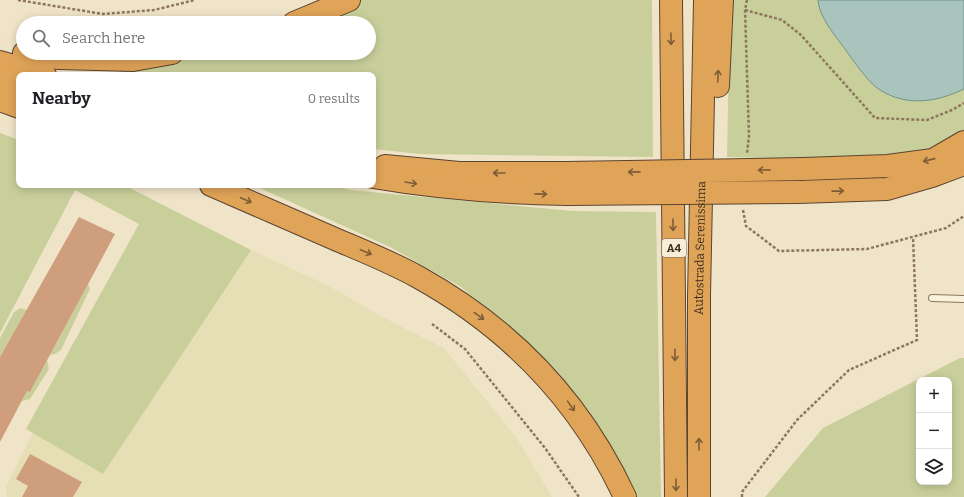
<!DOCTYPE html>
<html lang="en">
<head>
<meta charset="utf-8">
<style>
	:root { --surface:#fff; --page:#f2f2f2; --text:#202124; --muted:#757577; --line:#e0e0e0 }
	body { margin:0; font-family:Bitter,serif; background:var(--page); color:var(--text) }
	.controls { position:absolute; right:12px; bottom:12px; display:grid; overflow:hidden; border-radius:8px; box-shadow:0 2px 10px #0003 }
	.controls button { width:36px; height:36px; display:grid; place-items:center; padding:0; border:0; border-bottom:1px solid var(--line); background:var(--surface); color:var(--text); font:20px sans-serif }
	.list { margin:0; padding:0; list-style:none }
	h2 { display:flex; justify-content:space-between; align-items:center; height:52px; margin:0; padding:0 16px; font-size:17px }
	h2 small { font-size:13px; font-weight:400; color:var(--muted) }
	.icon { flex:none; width:22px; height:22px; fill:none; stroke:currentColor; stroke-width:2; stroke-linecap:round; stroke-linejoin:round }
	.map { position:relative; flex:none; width:964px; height:497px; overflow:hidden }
	.search { position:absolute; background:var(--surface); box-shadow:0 2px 10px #0003; left:16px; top:16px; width:360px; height:44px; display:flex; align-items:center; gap:10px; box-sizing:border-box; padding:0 14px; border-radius:22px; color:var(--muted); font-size:15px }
	.panel { position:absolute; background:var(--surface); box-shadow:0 2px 10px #0003; left:16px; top:72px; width:360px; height:116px; border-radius:8px }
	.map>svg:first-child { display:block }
	.farmland { fill:#e6deb5 }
	.green { fill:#c9cf9b; fill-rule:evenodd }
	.water { fill:#a9c4bc; stroke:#6f938a }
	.building { fill:#cf9f7d }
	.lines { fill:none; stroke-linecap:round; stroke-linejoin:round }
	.lane-casing { stroke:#8d765c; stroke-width:8 }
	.highway-casing { stroke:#5b4430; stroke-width:24 }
	.path { stroke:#8d765c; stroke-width:2.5; stroke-dasharray:3 2; stroke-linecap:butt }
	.lane { stroke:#faf1dc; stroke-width:6 }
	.highway { stroke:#e0a458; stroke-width:22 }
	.highway-bridge-casing { stroke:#5b4430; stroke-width:24; stroke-linecap:butt }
	.highway-bridge { stroke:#e0a458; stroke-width:22 }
	.oneway { stroke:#7e5d36 }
	.labels { text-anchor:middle; stroke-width:3; stroke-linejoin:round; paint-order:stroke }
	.shield { fill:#f7eed8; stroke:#756857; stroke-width:1 }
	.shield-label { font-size:11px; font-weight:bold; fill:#3d2e20 }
	.street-label { font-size:12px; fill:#3d2e20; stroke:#f7eed8 }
</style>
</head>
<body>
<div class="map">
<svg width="964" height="497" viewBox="0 0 964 497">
	<rect width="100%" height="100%" fill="#f0e4c8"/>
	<path class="farmland" d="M 251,250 L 327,285 L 392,322 L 444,348 L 516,437 L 552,497 L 7,497 L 6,486 L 33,432 L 103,473 Z"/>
	<path class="green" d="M 358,0 L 652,0 L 653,157 L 419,154 L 373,149 L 373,75 L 120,75 L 120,70 L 212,53 L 369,53 L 369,23 L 308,23 Z
		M 730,0 L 964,0 L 964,131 L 948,142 L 917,154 L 860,160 L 727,157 Z
		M 0,133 L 19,140 L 19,185 L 124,185 L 251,250 L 103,474 L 26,429 L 139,224 L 75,190 L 0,333 Z
		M 253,185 L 332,185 L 350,190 L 573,211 L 656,212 L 661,497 L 633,497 L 595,420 L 537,354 L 461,287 L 390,247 Z
		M 88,284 L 90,289 L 61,350 L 55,354 L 50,355 Z
		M 21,308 L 27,310 L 0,357 L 0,338 L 14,312 Z
		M 960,358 L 964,358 L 964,497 L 765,497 L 823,428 ZM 919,380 L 949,380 L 949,482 L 919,482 Z
		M 47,360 L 49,369 L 30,399 L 22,401 L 27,391 L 30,392 Z"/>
	<path class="water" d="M 818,0 L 964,0 L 964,89 C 937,102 907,107 880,90 C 868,83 851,57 842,45 C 833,33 819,16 818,0 Z"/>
	<path class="building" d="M 79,217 L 115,234 L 30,392 L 27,391 L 0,442 L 0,357 Z
		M 30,454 L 82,482 L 73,497 L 22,497 L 28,486 L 16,479 Z"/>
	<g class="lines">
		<g class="lane-casing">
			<path id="lane" d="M 932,298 L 964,299"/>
		</g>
		<g class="highway-casing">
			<g id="highway">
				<path d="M 671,0 L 676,497"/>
				<path d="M 294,23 L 349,0"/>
				<path d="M 24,53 L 59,58 L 133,60 L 172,53"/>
				<path d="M 0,62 L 45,75"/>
				<path d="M 0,79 L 19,84"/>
				<path d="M 718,86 L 722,0"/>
				<path d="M 0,100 L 19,107"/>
				<path d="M 385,166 L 459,173 L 566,173"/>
				<path d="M 803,169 L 888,166 L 933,160 L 964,142"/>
				<path d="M 373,177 C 437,188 502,193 567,194"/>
				<path d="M 211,185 C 252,203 294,221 335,239 C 363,251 391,262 418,277 C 510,328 580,400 625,497"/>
				<path d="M 799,192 L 887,189 L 932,176 L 964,164"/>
				<path id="s1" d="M 699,497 L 699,296 L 705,0"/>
			</g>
		</g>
		<path class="path" d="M 18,0 L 103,14 L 154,10 L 195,0
			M 747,0 L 745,10 L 749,136 L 747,153
			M 745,10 L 782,20 L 801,35 L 875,118 L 927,120 L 952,110 L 964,103
			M 743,210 L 746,226 L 779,251 L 867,249 L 946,228 L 964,216
			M 432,324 L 465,349 L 545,448 L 579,497
			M 742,497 L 742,492 L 797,420 L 849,370 L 917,340 L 913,237"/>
		<use href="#lane" class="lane"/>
		<use href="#highway" class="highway"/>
		<g class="highway-bridge-casing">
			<path id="highway-bridge" d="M 566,173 L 803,169
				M 567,194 L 799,192"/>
		</g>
		<use href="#highway-bridge" class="highway-bridge"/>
	</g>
	<defs><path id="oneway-shaft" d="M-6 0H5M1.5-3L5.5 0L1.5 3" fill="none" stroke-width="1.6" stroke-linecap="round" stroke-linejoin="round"/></defs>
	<g class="oneway">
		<use href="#oneway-shaft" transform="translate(671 39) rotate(89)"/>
		<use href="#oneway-shaft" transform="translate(718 76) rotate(-88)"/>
		<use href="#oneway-shaft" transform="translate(929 160) rotate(167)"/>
		<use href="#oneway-shaft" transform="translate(764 170) rotate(179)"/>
		<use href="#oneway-shaft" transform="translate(634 172) rotate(179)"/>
		<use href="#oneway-shaft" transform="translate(499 173) rotate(-180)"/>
		<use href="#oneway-shaft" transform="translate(411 183) rotate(9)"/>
		<use href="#oneway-shaft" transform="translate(838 191) rotate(-1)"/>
		<use href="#oneway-shaft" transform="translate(541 194) rotate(1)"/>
		<use href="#oneway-shaft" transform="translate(246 200) rotate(23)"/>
		<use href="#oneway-shaft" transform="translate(673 225) rotate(89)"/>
		<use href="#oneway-shaft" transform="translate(366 252) rotate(23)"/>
		<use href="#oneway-shaft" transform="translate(479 316) rotate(36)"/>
		<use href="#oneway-shaft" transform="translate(675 355) rotate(90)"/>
		<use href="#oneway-shaft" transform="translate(571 406) rotate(55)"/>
		<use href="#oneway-shaft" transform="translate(699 444) rotate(-90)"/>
		<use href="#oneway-shaft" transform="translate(676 485) rotate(90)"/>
	</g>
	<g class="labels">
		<rect class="shield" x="662" y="239" width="24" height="18" rx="3"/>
		<g class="shield-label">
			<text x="674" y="252">A4</text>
		</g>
		<g class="street-label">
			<text dy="4" stroke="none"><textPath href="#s1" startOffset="249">Autostrada Serenissima</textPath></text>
		</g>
	</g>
</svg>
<div class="controls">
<button>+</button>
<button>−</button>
<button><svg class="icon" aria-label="layers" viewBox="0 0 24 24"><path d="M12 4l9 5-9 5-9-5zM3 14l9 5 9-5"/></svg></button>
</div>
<div class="search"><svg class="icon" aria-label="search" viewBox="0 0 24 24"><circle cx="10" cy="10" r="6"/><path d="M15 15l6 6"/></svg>Search here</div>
<section class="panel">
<h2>Nearby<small>0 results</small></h2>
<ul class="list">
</ul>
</section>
</div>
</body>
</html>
